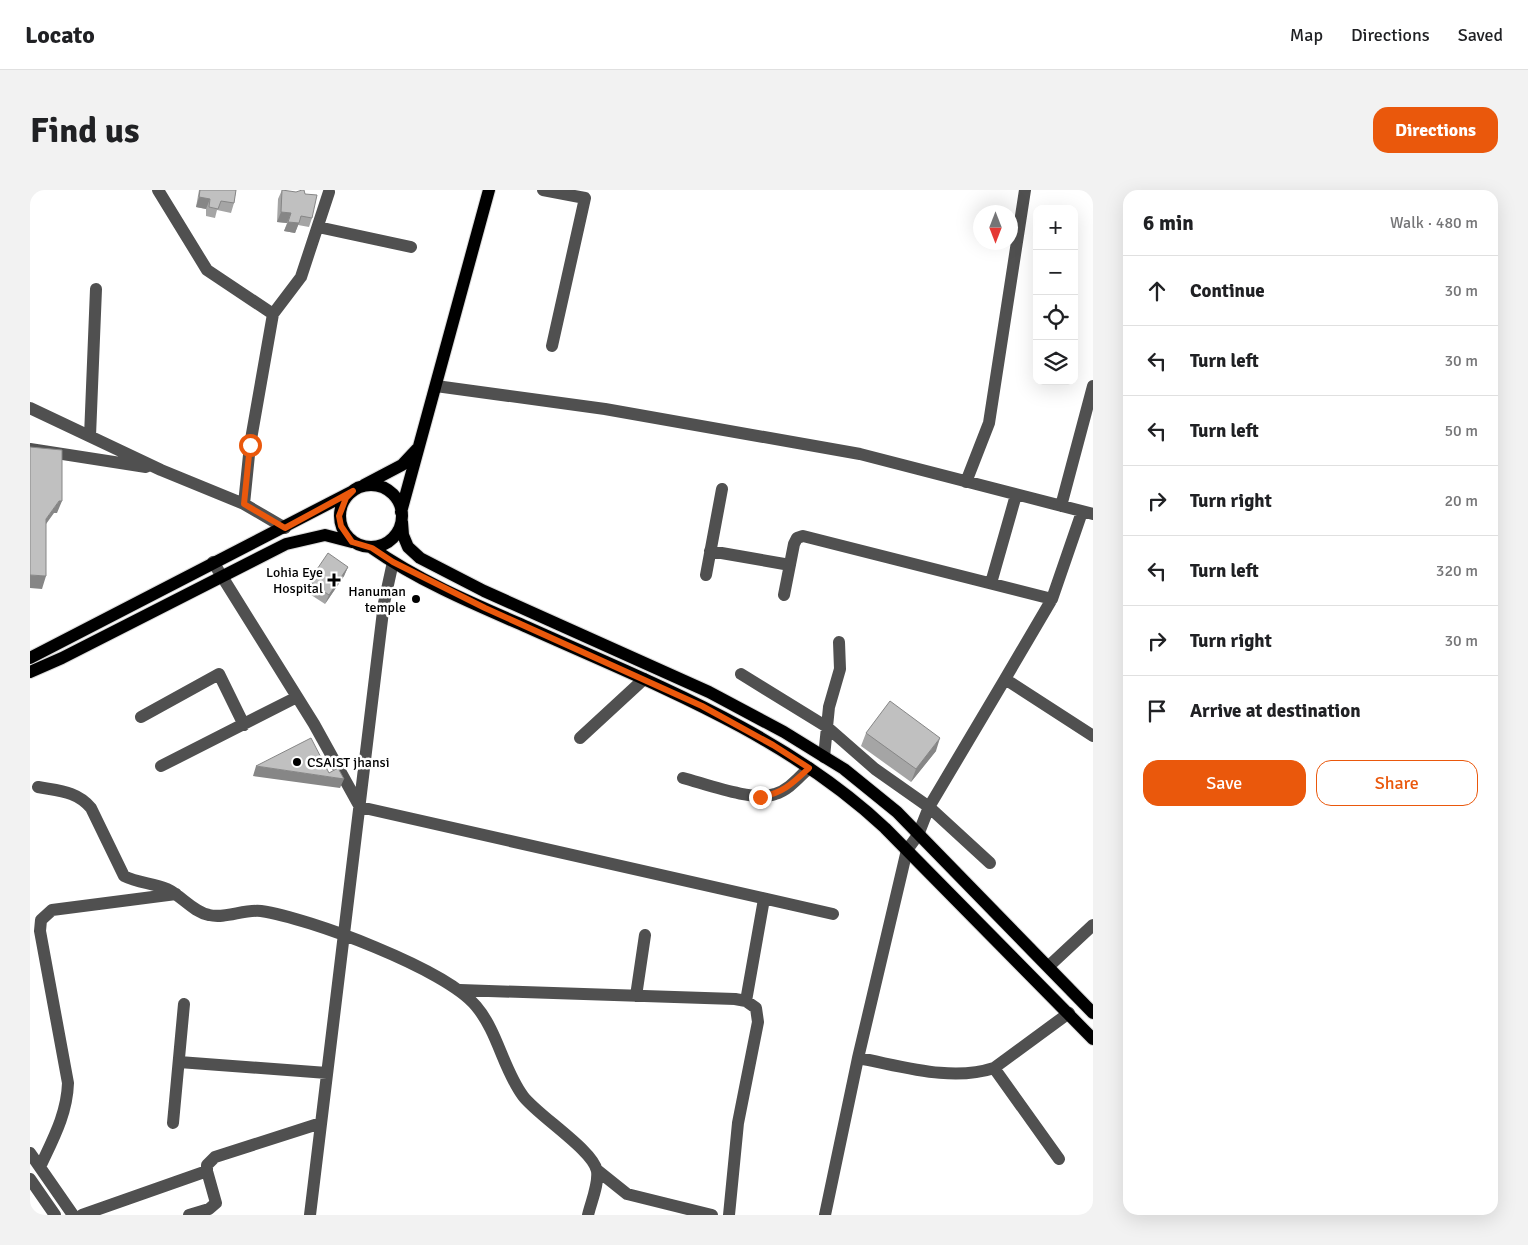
<!DOCTYPE html>
<html lang="en">
<head>
<meta charset="utf-8">
<style>
	:root { --surface:#fff; --page:#f2f2f2; --text:#202124; --muted:#757577; --line:#e0e0e0; --accent:#ea580c }
	body { margin:0; font-family:Signika,sans-serif; background:var(--page); color:var(--text) }
	.controls { position:absolute; right:15px; top:15px; display:grid; overflow:hidden; border-radius:10px; box-shadow:0 5px 20px #0002 }
	.controls button { width:45px; height:45px; display:grid; place-items:center; padding:0; border:0; border-bottom:1px solid var(--line); background:var(--surface); color:var(--text); font:25px sans-serif }
	.compass { position:absolute; left:943px; top:15px; width:45px; height:45px; border-radius:50%; background:var(--surface); box-shadow:0 5px 20px #0002; rotate:180deg }
	.stop { position:absolute; width:15px; height:15px; margin:-11px; border:4px solid #ea580c; border-radius:50%; background:#fff }
	.stop.end { background:#ea580c; border-color:#fff; box-shadow:0 1px 5px #0008 }
	.list { margin:0; padding:0; list-style:none }
	h2 { display:flex; justify-content:space-between; align-items:center; height:65px; margin:0; padding:0 20px; font-size:21px }
	h2 small { font-size:16px; font-weight:400; color:var(--muted) }
	.list li { display:grid; grid-template-columns:32px 1fr auto; gap:15px; align-items:center; box-sizing:border-box; height:70px; padding:0 20px; border-top:1px solid var(--line) }
	.list b { display:block; font-size:19px; white-space:nowrap }
	.list em { font-size:16px; font-style:normal; color:var(--muted) }
	.actions { display:flex; gap:10px; padding:15px 20px }
	.actions a { flex:1; padding:11px 0; border:1px solid var(--accent); border-radius:15px; text-align:center; font-size:18px; color:var(--accent) }
	.actions .main { background:var(--accent); color:#fff }
	.icon { flex:none; width:28px; height:28px; fill:none; stroke:currentColor; stroke-width:2; stroke-linecap:round; stroke-linejoin:round }
	.map { position:relative; flex:none; width:1063px; height:1025px; overflow:hidden; border-radius:15px }
	header { display:flex; align-items:center; gap:30px; box-sizing:border-box; height:70px; padding:0 25px; background:var(--surface); border-bottom:1px solid var(--line) }
	header strong { font-size:24px }
	nav { display:flex; gap:28px; margin-inline-start:auto; font-size:18px }
	.intro { display:flex; align-items:center; justify-content:space-between; box-sizing:border-box; height:120px; padding:0 30px }
	h1 { margin:0; font-size:35px }
	.button { padding:12px 22px; border-radius:15px; background:var(--accent); color:#fff; font-size:18px; font-weight:700 }
	main { display:flex; gap:30px; padding:0 30px }
	aside { flex:1; background:var(--surface); border-radius:15px; box-shadow:0 5px 20px #0002 }
	.map>svg:first-child { display:block }
	.lines { fill:none; stroke-linecap:round; stroke-linejoin:round }
	.major-casing { stroke:#dbdbdb; stroke-width:14 }
	.minor { stroke:#505050; stroke-width:12 }
	.major { stroke:#000; stroke-width:12 }
	.wall { fill:#a5a5a5 }
	.shaded-wall { fill:#868686 }
	.building { fill:#c0c0c0; stroke:#868686 }
	.route { stroke:#ea580c; stroke-width:6 }
	.poi-dot { fill:#000; stroke:#fff; stroke-width:2 }
	.labels { text-anchor:middle; stroke-width:5; stroke-linejoin:round; paint-order:stroke }
	.poi-label { font-size:14px; fill:#000; stroke:#fff; text-anchor:end }
</style>
</head>
<body>
<header>
<strong>Locato</strong>
<nav><a>Map</a><a>Directions</a><a>Saved</a></nav>
</header>
<div class="intro"><h1>Find us</h1><a class="button">Directions</a></div>
<main>
<div class="map">
<svg width="1063" height="1025" viewBox="0 0 1063 1025">
	<rect width="100%" height="100%" fill="#fff"/>
	<g class="lines">
		<g class="major-casing">
			<path id="major" d="M 334,295 L 372,275 L 387,259
				M310 326a31 31 0 1 1 62 0a31 31 0 1 1-62 0Z
				M 371,322 L 459,0
				M 372,332 L 373,345 L 378,357 L 390,368 L 454,401 L 679,502 L 754,542 L 814,579 L 867,622 L 1063,823
				M 342,358 C 389,391 444,414 497,437 C 621,493 754,543 855,638 L 1063,849
				M 0,468 L 323,301
				M 0,482 L 32,468 L 256,354 L 295,345 L 322,352"/>
		</g>
		<path class="minor" d="M 128,0 L 177,80 L 243,124
			M 513,0 L 555,8 L 522,156
			M 288,37 L 381,57
			M 406,196 L 575,219 L 830,264 L 1063,324
			M 0,218 L 131,280 L 214,314 L 255,338
			M 60,246 L 66,99
			M 0,259 L 116,277
			M 936,292 L 959,233 L 995,0
			M 214,314 L 220,255 L 243,124 L 271,87 L 299,2
			M 1031,316 L 1063,196
			M 680,361 L 760,375
			M 183,372 L 284,534 L 330,617 L 803,724
			M 676,385 L 692,299
			M 961,393 L 986,305
			M 754,405 L 764,354 L 767,348 L 773,346 L 1022,409
			M 711,484 L 797,537 L 845,579 L 899,617 L 960,673
			M 975,489 L 1022,409 L 1052,322
			M 111,527 L 189,484 L 214,535
			M 550,548 L 614,489
			M 794,567 L 799,517 L 810,479 L 809,452
			M 131,576 L 267,507
			M 653,588 C 676,594 723,612 745,604 C 759,600 769,587 779,578
			M 8,597 C 29,601 47,601 61,618 L 94,686 C 108,693 123,693 137,699 C 152,706 163,722 179,725 C 195,729 214,719 231,721 C 279,728 416,779 446,816 C 468,842 473,879 493,906 C 507,925 563,960 567,981 C 569,994 561,1012 558,1025
			M 1019,776 L 1063,735
			M 430,800 L 705,809 L 716,811 L 726,818 L 728,832 L 708,933 L 699,1025
			M 606,806 L 615,745
			M 716,811 L 734,709
			M 828,868 C 872,876 921,892 964,878 L 1039,823
			M 149,872 L 297,883
			M 964,878 L 1029,969
			M 143,933 L 154,814
			M 0,963 L 43,1025
			M 10,977 C 23,949 37,924 38,893 L 10,741 L 11,730 L 22,720 L 146,704
			M 567,980 L 597,1004 L 682,1025
			M 0,989 L 25,1025
			M 52,1025 L 177,981
			M 159,1025 L 179,1019 L 186,1013 L 177,981 L 177,975 L 185,967 L 291,933
			M 280,1025 L 354,413 L 363,372
			M 795,1025 L 828,868 L 877,660 L 888,645 L 899,617 L 975,489 L 1063,546"/>
		<use href="#major" class="major"/>
	</g>
	<path class="wall" d="M 169,0 L 206,0 L 204,13 L 201,23 L 187,20 L 185,28 L 176,26 L 176,19 L 166,17 Z
		M 252,0 L 275,4 L 282,28 L 279,37 L 268,35 L 265,43 L 254,41 L 257,33 L 247,32 L 248,9 Z
		M 318,377 L 314,386 L 295,414 L 275,401 L 279,391 Z
		M 836,543 L 906,561 L 881,592 L 831,556 Z"/>
	<path class="shaded-wall" d="M 169,7 L 180,9 L 176,19 L 166,17 Z
		M 251,22 L 261,23 L 257,33 L 247,32 Z
		M 258,32 L 269,33 L 265,43 L 254,41 Z
		M 29,311 L 32,311 L 27,323 L 24,323 L 11,341 L 16,329 Z
		M 318,377 L 314,386 L 295,414 L 299,405 Z
		M 0,385 L 16,386 L 12,399 L 0,398 Z
		M 910,548 L 906,561 L 881,592 L 886,579 Z
		M 226,576 L 314,589 L 310,598 L 223,586 Z"/>
	<path class="building" d="M 170,0 L 206,0 L 204,13 L 191,11 L 188,19 L 179,17 L 180,9 L 169,7 Z
		M 252,0 L 266,2 L 272,0 L 274,0 L 275,4 L 287,5 L 282,28 L 271,26 L 269,33 L 258,32 L 261,23 L 251,22 Z
		M 0,257 L 32,260 L 32,311 L 29,311 L 16,329 L 16,386 L 0,385 Z
		M 298,363 L 318,377 L 299,405 L 279,391 Z
		M 860,511 L 910,548 L 886,579 L 836,543 Z
		M 281,548 L 299,583 L 308,578 L 314,589 L 226,576 Z"/>
	<g class="lines">
		<path class="route" d="M 220,255 L 214,314 L 255,338 L 323,301 L 316,308 L 309,326 L 311,336 L 322,352 L 342,358 L 363,372 L 455,418 L 672,516 L 743,555 L 779,578 C 763,593 752,604 730,607"/>
	</g>
	<g class="poi-dot">
		<path d="M301.5 382.5h5v5h5v5h-5v5h-5v-5h-5v-5h5z"/>
		<circle cx="386" cy="409" r="5"/>
		<circle cx="267" cy="572" r="5"/>
	</g>
	<g class="labels">
		<g class="poi-label">
			<text x="293" y="387">Lohia Eye<tspan x="293" dy="16">Hospital</tspan></text>
			<text x="376" y="406">Hanuman<tspan x="376" dy="16">temple</tspan></text>
			<text x="277" y="577" text-anchor="start">CSAIST jhansi</text>
		</g>
	</g>
</svg>
<div class="controls">
<button>+</button>
<button>−</button>
<button><svg class="icon" aria-label="locate" viewBox="0 0 24 24"><circle cx="12" cy="12" r="6"/><path d="M12 2v4M12 18v4M2 12h4M18 12h4"/></svg></button>
<button><svg class="icon" aria-label="layers" viewBox="0 0 24 24"><path d="M12 4l9 5-9 5-9-5zM3 14l9 5 9-5"/></svg></button>
</div>
<svg class="compass" viewBox="-18 -18 36 36"><path d="M0-13l5 13h-10z" fill="#e53935"/><path d="M0 13l5-13h-10z" fill="#757577"/></svg>
<div class="stop" style="left:220px;top:255px"></div>
<div class="stop end" style="left:730px;top:607px"></div>
</div>
<aside>
<h2>6 min<small>Walk · 480 m</small></h2>
<ul class="list">
<li><svg class="icon" aria-label="ahead" viewBox="0 0 24 24"><path d="M12 20V5M6 11l6-6 6 6"/></svg><div><b>Continue</b></div><em>30 m</em></li>
<li><svg class="icon" aria-label="left" viewBox="0 0 24 24"><path d="M17 20v-9H6M10 6l-5 5 5 5"/></svg><div><b>Turn left</b></div><em>30 m</em></li>
<li><svg class="icon" aria-label="left" viewBox="0 0 24 24"><path d="M17 20v-9H6M10 6l-5 5 5 5"/></svg><div><b>Turn left</b></div><em>50 m</em></li>
<li><svg class="icon" aria-label="right" viewBox="0 0 24 24"><path d="M7 20v-9h11M14 6l5 5-5 5"/></svg><div><b>Turn right</b></div><em>20 m</em></li>
<li><svg class="icon" aria-label="left" viewBox="0 0 24 24"><path d="M17 20v-9H6M10 6l-5 5 5 5"/></svg><div><b>Turn left</b></div><em>320 m</em></li>
<li><svg class="icon" aria-label="right" viewBox="0 0 24 24"><path d="M7 20v-9h11M14 6l5 5-5 5"/></svg><div><b>Turn right</b></div><em>30 m</em></li>
<li><svg class="icon" aria-label="arrive" viewBox="0 0 24 24"><path d="M6 21V4h12l-3 4 3 4H6"/></svg><div><b>Arrive at destination</b></div></li>
</ul>
<div class="actions"><a class="main">Save</a><a>Share</a></div>
</aside>
</main>
</body>
</html>
